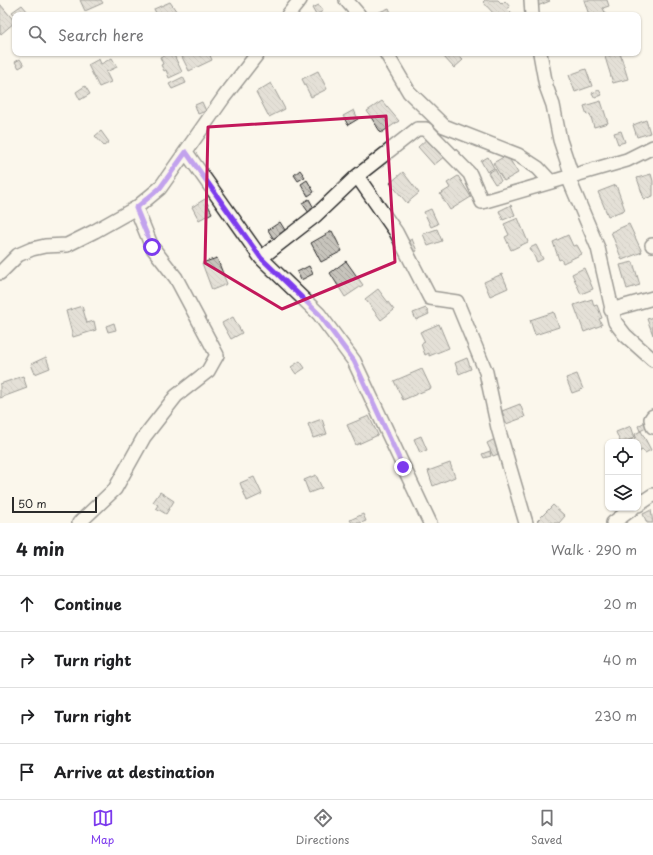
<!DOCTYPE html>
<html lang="en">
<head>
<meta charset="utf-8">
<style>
	:root { --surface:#fff; --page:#f2f2f2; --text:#202124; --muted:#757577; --line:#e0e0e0; --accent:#7c3aed }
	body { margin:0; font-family:"Playpen Sans",sans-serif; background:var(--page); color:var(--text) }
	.controls { position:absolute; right:12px; bottom:12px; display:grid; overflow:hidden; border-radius:8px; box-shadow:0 1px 3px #0004 }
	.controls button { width:36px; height:36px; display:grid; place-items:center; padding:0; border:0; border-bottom:1px solid var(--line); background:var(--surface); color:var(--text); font:20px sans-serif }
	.scale { position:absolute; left:12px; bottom:10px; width:85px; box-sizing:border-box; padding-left:4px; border:2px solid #2b2b2b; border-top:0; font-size:11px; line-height:14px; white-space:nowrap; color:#2b2b2b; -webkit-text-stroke:3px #fbf7ec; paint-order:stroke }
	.stop { position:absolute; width:12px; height:12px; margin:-9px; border:3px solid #7c3aed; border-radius:50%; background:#fff }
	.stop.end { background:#7c3aed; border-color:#fff; box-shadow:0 1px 4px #0008 }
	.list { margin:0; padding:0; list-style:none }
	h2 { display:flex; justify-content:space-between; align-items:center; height:52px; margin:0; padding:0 16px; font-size:17px }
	h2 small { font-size:13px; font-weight:400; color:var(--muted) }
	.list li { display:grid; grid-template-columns:26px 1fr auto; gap:12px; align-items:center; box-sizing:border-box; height:56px; padding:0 16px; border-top:1px solid var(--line) }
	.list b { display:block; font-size:15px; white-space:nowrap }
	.list em { font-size:13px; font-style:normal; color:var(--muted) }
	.icon { flex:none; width:22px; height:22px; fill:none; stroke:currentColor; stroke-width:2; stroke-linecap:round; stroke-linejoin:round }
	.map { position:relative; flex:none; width:653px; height:523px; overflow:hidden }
	.search { position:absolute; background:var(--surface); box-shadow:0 1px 3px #0004; left:12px; right:12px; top:12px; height:44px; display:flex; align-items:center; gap:10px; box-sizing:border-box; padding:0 14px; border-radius:8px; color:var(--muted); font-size:15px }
	.sheet { height:276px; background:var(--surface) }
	nav { display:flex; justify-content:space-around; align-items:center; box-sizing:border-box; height:56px; border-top:1px solid var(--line); background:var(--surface); font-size:11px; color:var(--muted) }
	nav a { display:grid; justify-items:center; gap:2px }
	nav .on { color:var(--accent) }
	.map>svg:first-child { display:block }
	.building { fill:url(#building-back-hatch); stroke:#2b2b2b }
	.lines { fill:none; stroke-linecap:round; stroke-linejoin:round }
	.minor-casing { stroke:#2b2b2b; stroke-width:16 }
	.minor { stroke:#fbf7ec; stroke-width:13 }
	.route { stroke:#7c3aed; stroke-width:5 }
	.marked { fill:none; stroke:#c2185b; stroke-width:3; stroke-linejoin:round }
</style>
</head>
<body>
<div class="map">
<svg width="653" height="523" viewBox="0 0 653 523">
	<defs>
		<pattern id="building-back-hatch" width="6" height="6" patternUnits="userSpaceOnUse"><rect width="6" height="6" fill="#c7c4bc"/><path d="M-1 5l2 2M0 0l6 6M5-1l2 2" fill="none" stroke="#a29f99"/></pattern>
	</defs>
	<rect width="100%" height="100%" fill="#fbf7ec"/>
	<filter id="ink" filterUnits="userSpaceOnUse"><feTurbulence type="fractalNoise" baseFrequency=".025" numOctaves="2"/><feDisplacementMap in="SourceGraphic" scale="8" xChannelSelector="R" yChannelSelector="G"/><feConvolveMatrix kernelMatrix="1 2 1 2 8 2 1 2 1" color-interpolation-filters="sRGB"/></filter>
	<g filter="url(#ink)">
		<path class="building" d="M 80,0 L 101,0 L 103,3 L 85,11 Z
			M 485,0 L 498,0 L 502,4 L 505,1 L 510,7 L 507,9 L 513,15 L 495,15 L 483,2 Z
			M 533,0 L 549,0 L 550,1 L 535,7 Z
			M 584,0 L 607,0 L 609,6 L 603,8 L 606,15 L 589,15 Z
			M 170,2 L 179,15 L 157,15 L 154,9 Z
			M 0,4 L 15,22 L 1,34 L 0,33 Z
			M 22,5 L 28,12 L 25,15 L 15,16 L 12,12 Z
			M 319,5 L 323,11 L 316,15 L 312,8 Z
			M 389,8 L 392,15 L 378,15 L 377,13 Z
			M 170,53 L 173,53 L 182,72 L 169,78 L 166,70 L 164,71 L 161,65 L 163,64 L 160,57 Z
			M 180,53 L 209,53 L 212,60 L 189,71 Z
			M 446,53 L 456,53 L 463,60 L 454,68 L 443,56 Z
			M 617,53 L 620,53 L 628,79 L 613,83 L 605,57 Z
			M 112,58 L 117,67 L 106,72 L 111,82 L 99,87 L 88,65 L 99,59 L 101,64 Z
			M 20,59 L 24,65 L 19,68 L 15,62 Z
			M 586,69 L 592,86 L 575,92 L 569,75 Z
			M 318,71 L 327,89 L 311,97 L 302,79 Z
			M 183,77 L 186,83 L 172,89 L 169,84 Z
			M 271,83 L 285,109 L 269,117 L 256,92 Z
			M 85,86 L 90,94 L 80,100 L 76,92 Z
			M 599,90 L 602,95 L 595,98 L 592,93 Z
			M 382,101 L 399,121 L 381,133 L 367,111 Z
			M 601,101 L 608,123 L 594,127 L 590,114 L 587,115 L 584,106 Z
			M 202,102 L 206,111 L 198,114 L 195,105 Z
			M 354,110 L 358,119 L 348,125 L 343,116 Z
			M 646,120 L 650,133 L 637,137 L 633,125 Z
			M 101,131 L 109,142 L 104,146 L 95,136 Z
			M 621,131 L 625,142 L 618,144 L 614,133 Z
			M 429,137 L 445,156 L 434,165 L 418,147 Z
			M 507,155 L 518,173 L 504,181 L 493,163 Z
			M 488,157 L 494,168 L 487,172 L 481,161 Z
			M 495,169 L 501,181 L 495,184 L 488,173 Z
			M 300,170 L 305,177 L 298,181 L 294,175 Z
			M 403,172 L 419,193 L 407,203 L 390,183 Z
			M 651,174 L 653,181 L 653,196 L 644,199 L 637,178 Z
			M 458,176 L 471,197 L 450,210 L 440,194 L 450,188 L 447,183 Z
			M 307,180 L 314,192 L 308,196 L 301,184 Z
			M 616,185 L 625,210 L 608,216 L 598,192 Z
			M 205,199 L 212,213 L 199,220 L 192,207 Z
			M 309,199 L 315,210 L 309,213 L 302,203 Z
			M 511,205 L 515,215 L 503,220 L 499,211 Z
			M 431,209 L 438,224 L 431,227 L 424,212 Z
			M 518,218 L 528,242 L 511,250 L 505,237 L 509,235 L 504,224 Z
			M 280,222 L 288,235 L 276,243 L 268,230 Z
			M 629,224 L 642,252 L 622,260 L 611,232 Z
			M 437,229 L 442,241 L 428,246 L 423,234 Z
			M 332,231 L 342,251 L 321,262 L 311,243 Z
			M 568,235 L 573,246 L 577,245 L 582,254 L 563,263 L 561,259 L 559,260 L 553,242 Z
			M 412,239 L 417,251 L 412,253 L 406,242 Z
			M 536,245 L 543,259 L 537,262 L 530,248 Z
			M 217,258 L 227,284 L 212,290 L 202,263 Z
			M 346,261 L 363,285 L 345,297 L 330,273 Z
			M 633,262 L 640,285 L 627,289 L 620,265 Z
			M 309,266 L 313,274 L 301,280 L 297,272 Z
			M 584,268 L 593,289 L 581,294 L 572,274 Z
			M 502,274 L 508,288 L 490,296 L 484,282 Z
			M 378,289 L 394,310 L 381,320 L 365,299 Z
			M 592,299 L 594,306 L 597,305 L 602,318 L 599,319 L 602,325 L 584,332 L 574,305 Z
			M 82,306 L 87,323 L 94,321 L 96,330 L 73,337 L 66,311 Z
			M 426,308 L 429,314 L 416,320 L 413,313 Z
			M 554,312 L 559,327 L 535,335 L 530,320 Z
			M 233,317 L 242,333 L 231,339 L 222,323 Z
			M 653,317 L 653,335 L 647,319 Z
			M 114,323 L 116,330 L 108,332 L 106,326 Z
			M 439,324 L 449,348 L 429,356 L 429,353 L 425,355 L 421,344 L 425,342 L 420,332 Z
			M 46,357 L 50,368 L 35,374 L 31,364 Z
			M 467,358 L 471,369 L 459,374 L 455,363 Z
			M 300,361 L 305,368 L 296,374 L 291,367 Z
			M 422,369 L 431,388 L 403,400 L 394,381 Z
			M 577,374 L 583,389 L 572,393 L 566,378 Z
			M 23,376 L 27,388 L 0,398 L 0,384 Z
			M 520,404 L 525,417 L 506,424 L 502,411 Z
			M 369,416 L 378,435 L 356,445 L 347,425 Z
			M 322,419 L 327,434 L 313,438 L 308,424 Z
			M 645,422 L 648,427 L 640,431 L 638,426 Z
			M 631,426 L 635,438 L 620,442 L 616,432 Z
			M 641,431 L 651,450 L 645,453 L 643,450 L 638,452 L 638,442 L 627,442 L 636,437 L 635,434 Z
			M 421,436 L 427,450 L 420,453 L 414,439 Z
			M 495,439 L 501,453 L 493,456 L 487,443 Z
			M 490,451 L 491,456 L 484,458 L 482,454 Z
			M 450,463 L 455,477 L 433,486 L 428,471 Z
			M 316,475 L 322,488 L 309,493 L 304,480 Z
			M 254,477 L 262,494 L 247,501 L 240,483 Z
			M 160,492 L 174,501 L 166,514 L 156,508 L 158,505 L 153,502 Z
			M 553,505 L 565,516 L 559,523 L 539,523 L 537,521 Z
			M 651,510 L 653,523 L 647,523 L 643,514 Z
			M 363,514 L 366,521 L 361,523 L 352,523 L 350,520 Z"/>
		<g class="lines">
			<g class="minor-casing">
				<path id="minor" d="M 346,0 L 359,15
					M 531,0 L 532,15
					M 288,15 L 300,0
					M 386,53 L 409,92 L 444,126 L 518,155 L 538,168 L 551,182
					M 540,53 L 546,86 L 553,105 L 560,140 L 572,176
					M 186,152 L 261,258 L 319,314 L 354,361 L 430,523
					M 357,176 L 396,232 L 430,298 L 457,302 L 486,372 L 498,428 L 526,523
					M 568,177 L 598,248 L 615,322 L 625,335 L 653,360
					M 652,245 L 653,245
					M 261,258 L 315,216 L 357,176 L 417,129 L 426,129 L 470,174 L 482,202 L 627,160 L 653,147
					M 0,273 L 18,255 L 32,249 L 45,246 L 67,245 L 95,231 L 136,208 L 160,188 L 224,97 L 258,53
					M 611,310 L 653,298
					M 653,416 L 651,419 L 653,427
					M 638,505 L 653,495
					M 79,523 L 115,489 L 144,437 L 176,396 L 208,371 L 217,355 L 176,278 L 152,247 L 136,208
					M 613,523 L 633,508"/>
			</g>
			<use href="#minor" class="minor"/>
		</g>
	</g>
	<g class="lines" filter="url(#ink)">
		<path class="route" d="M 152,247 L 136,208 L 160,188 L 186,152 L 261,258 L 319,314 L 354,361 L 403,467"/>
	</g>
	<path d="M0 0H653V523H0ZM 386,116 L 395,262 L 282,309 L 205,263 L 208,127 Z" fill="#fbf7ec" fill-opacity=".55" fill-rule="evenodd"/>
	<path class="marked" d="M 386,116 L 395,262 L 282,309 L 205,263 L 208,127 Z"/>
</svg>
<div class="controls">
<button><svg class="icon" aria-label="locate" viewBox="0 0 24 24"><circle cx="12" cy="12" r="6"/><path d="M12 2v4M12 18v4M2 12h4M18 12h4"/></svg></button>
<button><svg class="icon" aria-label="layers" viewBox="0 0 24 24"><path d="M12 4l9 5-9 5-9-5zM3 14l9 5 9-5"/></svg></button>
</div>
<div class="scale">50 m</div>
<div class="stop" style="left:152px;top:247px"></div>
<div class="stop end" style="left:403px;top:467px"></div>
<div class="search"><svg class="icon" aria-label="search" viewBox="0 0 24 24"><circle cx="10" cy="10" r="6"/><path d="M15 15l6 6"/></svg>Search here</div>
</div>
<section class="sheet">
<h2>4 min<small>Walk · 290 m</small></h2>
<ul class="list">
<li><svg class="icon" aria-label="ahead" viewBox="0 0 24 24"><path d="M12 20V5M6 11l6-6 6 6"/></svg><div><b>Continue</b></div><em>20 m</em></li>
<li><svg class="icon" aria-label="right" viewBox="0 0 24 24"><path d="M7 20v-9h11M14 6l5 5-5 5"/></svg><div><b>Turn right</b></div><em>40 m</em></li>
<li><svg class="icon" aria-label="right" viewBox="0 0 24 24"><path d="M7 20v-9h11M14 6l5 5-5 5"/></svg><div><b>Turn right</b></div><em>230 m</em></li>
<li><svg class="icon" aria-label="arrive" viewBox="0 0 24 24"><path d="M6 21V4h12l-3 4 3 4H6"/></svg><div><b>Arrive at destination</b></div></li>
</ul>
</section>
<nav>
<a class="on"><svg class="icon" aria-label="map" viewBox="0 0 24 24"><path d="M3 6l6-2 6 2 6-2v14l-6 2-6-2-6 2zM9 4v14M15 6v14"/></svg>Map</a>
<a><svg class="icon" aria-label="directions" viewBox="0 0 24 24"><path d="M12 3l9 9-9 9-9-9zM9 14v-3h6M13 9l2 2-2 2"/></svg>Directions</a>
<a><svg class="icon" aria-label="saved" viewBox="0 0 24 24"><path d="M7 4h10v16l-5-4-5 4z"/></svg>Saved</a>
</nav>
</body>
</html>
